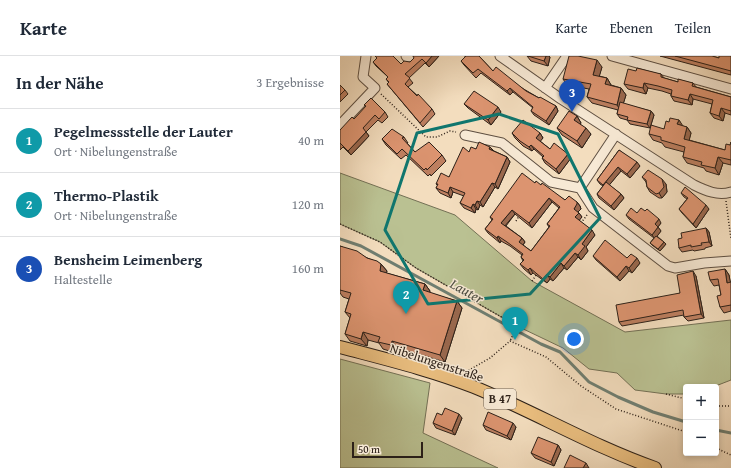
<!DOCTYPE html>
<html lang="de">
<head>
<meta charset="utf-8">
<style>
	:root { --surface:#fff; --page:#f6f6f7; --text:#1f2937; --muted:#747a83; --line:#e0e1e3; --accent:#8f2418 }
	body { margin:0; font-family:"Gentium Book Plus",serif; background:var(--page); color:var(--text) }
	.controls { position:absolute; right:12px; bottom:12px; display:grid; overflow:hidden; border-radius:4px; box-shadow:0 2px 6px #0003 }
	.controls button { width:36px; height:36px; display:grid; place-items:center; padding:0; border:0; border-bottom:1px solid var(--line); background:var(--surface); color:var(--text); font:20px sans-serif }
	.scale { position:absolute; left:12px; bottom:10px; width:71px; box-sizing:border-box; padding-left:4px; border:2px solid #2c2018; border-top:0; font-size:11px; line-height:14px; white-space:nowrap; color:#2c2018; -webkit-text-stroke:3px #f7e9d5; paint-order:stroke }
	.you { position:absolute; left:234px; top:283px; width:14px; height:14px; margin:-10px; border:3px solid #fff; border-radius:50%; background:#1a73e8; box-shadow:0 0 0 6px #1a73e833 }
	.badge { display:grid; place-items:center; width:26px; height:26px; border-radius:50%; background:var(--accent); color:#fff; font-size:13px; font-weight:700 }
	.pin { position:absolute; translate:-50% -33px; filter:drop-shadow(0 1px 2px #0008) }
	.pin::after { content:''; position:absolute; top:21px; width:14px; height:12px; background:inherit; clip-path:polygon(0 0,100% 0,50% 100%) }
	.list { margin:0; padding:0; list-style:none }
	h2 { display:flex; justify-content:space-between; align-items:center; height:52px; margin:0; padding:0 16px; font-size:17px }
	h2 small { font-size:13px; font-weight:400; color:var(--muted) }
	.list li { display:grid; grid-template-columns:26px 1fr auto; gap:12px; align-items:center; box-sizing:border-box; height:64px; padding:0 16px; border-top:1px solid var(--line) }
	.list b { display:block; font-size:15px; white-space:nowrap }
	.list p { margin:0; font-size:13px; white-space:nowrap; color:var(--muted) }
	.list em { font-size:13px; font-style:normal; color:var(--muted) }
	.map { position:relative; flex:none; width:391px; height:412px; overflow:hidden }
	header { display:flex; align-items:center; gap:24px; box-sizing:border-box; height:56px; padding:0 20px; background:var(--surface); border-bottom:1px solid var(--line) }
	header strong { font-size:19px }
	nav { display:flex; gap:22px; margin-inline-start:auto; font-size:14px }
	main { display:flex }
	aside { flex:1; background:var(--surface) }
	.map>svg:first-child { display:block }
	.green { fill:#bac192; stroke:#737055 }
	.lines { fill:none; stroke-linecap:round; stroke-linejoin:round }
	.stream { stroke:#6f7e71; stroke-width:3 }
	.minor-casing { stroke:#5e4f42; stroke-width:11 }
	.major-casing { stroke:#2c2018; stroke-width:14 }
	.path { stroke:#2c2018; stroke-width:1.5; stroke-dasharray:1 2; stroke-linecap:butt }
	.minor { stroke:#f7e9d5; stroke-width:9 }
	.major { stroke:#eabe7f; stroke-width:12 }
	.wall { fill:#bd7f60; stroke:#2c2018; fill-rule:evenodd }
	.shaded-wall { fill:#9a684e; stroke:#2c2018 }
	.building { fill:#dc9470; stroke:#2c2018; fill-rule:evenodd }
	.marked { fill:none; stroke:#0f766e; stroke-width:3; stroke-linejoin:round }
	.labels { text-anchor:middle; stroke-width:3; stroke-linejoin:round; paint-order:stroke }
	.shield { fill:#f7e9d5; stroke:#695c51; stroke-width:1 }
	.shield-label { font-size:12px; font-weight:bold; fill:#2c2018 }
	.street-label { font-size:13px; fill:#2c2018; stroke:#f7e9d5 }
	.water-label { font-size:14px; font-style:italic; fill:#4e4f44; stroke:#f7e9d5 }
</style>
</head>
<body>
<header>
<strong>Karte</strong>
<nav><a>Karte</a><a>Ebenen</a><a>Teilen</a></nav>
</header>
<main>
<aside>
<h2>In der Nähe<small>3 Ergebnisse</small></h2>
<ul class="list">
<li><span class="badge" style="background:#0f9aa8">1</span><div><b>Pegelmessstelle der Lauter</b><p>Ort · Nibelungenstraße</p></div><em>40 m</em></li>
<li><span class="badge" style="background:#0f9aa8">2</span><div><b>Thermo-Plastik</b><p>Ort · Nibelungenstraße</p></div><em>120 m</em></li>
<li><span class="badge" style="background:#1a4fb4">3</span><div><b>Bensheim Leimenberg</b><p>Haltestelle</p></div><em>160 m</em></li>
</ul>
</aside>
<div class="map">
<svg width="391" height="412" viewBox="0 0 391 412">
	<rect width="100%" height="100%" fill="#f3ddbe"/>
	<filter id="stains"><feTurbulence type="fractalNoise" baseFrequency=".005" numOctaves="4"/><feColorMatrix values="0 0 0 0 .2 0 0 0 0 .09 0 0 0 0 .02 0 0 0 .5 -.17"/></filter>
	<radialGradient id="worn" r=".72"><stop offset=".6" stop-color="#630" stop-opacity="0"/><stop offset="1" stop-color="#630" stop-opacity=".3"/></radialGradient>
	<path class="green" d="M 0,117 L 115,159 L 192,225 L 285,276 L 391,264 L 391,324 L 373,331 L 346,331 L 346,338 L 326,338 L 295,334 L 277,317 L 249,313 L 223,292 L 177,270 L 76,212 L 40,186 L 0,168 Z
		M 0,303 L 90,327 L 83,377 L 158,412 L 0,412 Z"/>
	<g class="lines">
		<path class="stream" d="M 0,183 L 21,190 L 201,288 L 220,296 L 249,326 L 278,341 L 313,356 L 346,366
			M 376,374 L 391,377"/>
		<g class="minor-casing">
			<path id="minor" d="M 66,0 L 71,5
				M 160,0 L 221,43 L 354,129 C 366,135 378,140 391,136
				M 272,0 L 391,33
				M 205,32 L 227,0
				M 0,69 L 35,32 L 23,21 L 26,0
				M 125,79 L 162,87 L 211,126 L 240,132 L 253,152 L 328,210 L 335,212 L 364,207 L 391,205
				M 240,132 L 276,78"/>
		</g>
		<g class="major-casing">
			<path id="major" d="M 0,291 C 45,303 91,314 134,331 C 195,356 252,390 315,412"/>
		</g>
		<path class="path" d="M 41,38 L 86,81 L 97,81 L 110,75 L 116,76
			M 386,145 L 391,183
			M 176,165 L 179,160
			M 241,167 L 247,159
			M 0,168 L 40,186 L 76,212 L 177,270 L 170,285
			M 192,225 L 197,218
			M 126,316 L 150,302 L 170,285 L 206,301 L 241,330 L 276,353 L 346,376
			M 326,338 L 346,343
			M 376,350 L 391,350
			M 376,392 L 391,399"/>
		<use href="#minor" class="minor"/>
		<use href="#major" class="major"/>
	</g>
	<path class="wall" d="M 35,0 L 53,0 L 61,8 L 70,6 L 74,2 L 99,0 L 89,11 L 85,7 L 69,22 L 73,27 L 68,31 L 92,53 L 95,58 L 83,71 L 47,28 L 49,27 L 46,23 L 48,21 L 36,10 L 33,6 L 37,2 Z
		M 125,0 L 139,0 L 153,15 L 199,42 L 216,50 L 218,55 L 209,69 L 194,59 L 191,55 L 193,52 L 173,36 L 170,39 L 141,17 L 136,22 L 124,9 L 121,5 L 125,1 Z
		M 187,0 L 210,1 L 208,10 L 191,5 Z
		M 320,0 L 372,0 L 379,2 L 391,0 L 391,19 Z
		M 262,11 L 259,20 L 267,22 L 271,29 L 281,32 L 286,39 L 283,48 L 311,55 L 314,59 L 310,72 L 290,68 L 287,64 L 280,62 L 277,58 L 278,54 L 252,47 L 247,41 L 249,33 L 227,29 L 223,23 Z
		M 296,15 L 321,18 L 324,22 L 338,26 L 353,27 L 356,31 L 391,41 L 391,59 L 385,57 L 383,65 L 374,62 L 370,57 L 372,48 L 353,43 L 352,49 L 334,45 L 331,40 L 331,38 L 322,35 L 308,32 L 306,38 L 288,33 L 284,28 Z
		M 0,29 L 5,34 L 8,38 L 0,46 Z
		M 124,48 L 161,56 L 151,69 L 128,52 Z
		M 24,49 L 45,56 L 48,61 L 42,67 L 38,64 L 26,76 L 29,80 L 11,99 L 3,91 L 0,94 L 0,74 L 14,63 L 26,51 Z
		M 237,60 L 241,67 L 240,68 L 251,78 L 242,92 L 222,79 L 217,72 Z
		M 339,64 L 342,70 L 347,71 L 351,77 L 349,84 L 385,94 L 390,89 L 391,86 L 391,109 L 383,107 L 379,119 L 366,115 L 364,112 L 347,107 L 343,101 L 344,96 L 325,91 L 322,87 L 313,84 L 309,78 L 324,73 L 329,66 Z
		M 172,77 L 200,77 L 203,82 L 200,85 L 210,93 L 231,102 L 219,118 L 205,107 L 202,102 L 203,101 L 194,93 L 192,95 L 183,90 L 175,82 Z
		M 64,81 L 68,87 L 67,87 L 75,96 L 102,99 L 106,105 L 91,120 L 90,118 L 88,120 L 66,99 L 61,103 L 46,89 L 42,83 Z
		M 136,93 L 154,95 L 167,101 L 170,106 L 158,133 L 155,131 L 143,151 L 140,149 L 138,154 L 136,153 L 135,157 L 124,152 L 120,147 L 124,140 L 113,136 L 111,142 L 100,137 L 96,132 L 98,129 L 96,128 L 109,121 L 129,96 Z
		M 279,94 L 300,110 L 290,122 L 281,115 L 269,129 L 281,138 L 284,142 L 274,154 L 259,142 L 257,138 L 263,130 L 260,128 L 257,124 Z
		M 302,121 L 326,128 L 327,136 L 322,142 L 319,142 L 310,136 L 307,131 L 306,126 Z
		M 195,127 L 201,129 L 225,144 L 237,146 L 240,150 L 241,153 L 238,156 L 242,161 L 239,164 L 255,179 L 246,191 L 248,195 L 241,204 L 238,201 L 227,214 L 224,212 L 213,225 L 210,223 L 207,227 L 193,217 L 191,219 L 184,213 L 180,208 L 183,205 L 181,201 L 182,199 L 170,190 L 161,185 L 160,187 L 148,177 L 145,173 L 152,164 L 150,161 ZM 212,146 L 219,152 L 207,168 L 209,171 L 191,195 L 183,189 L 185,186 L 182,182 L 166,170 L 175,158 L 192,172 Z
		M 341,137 L 369,153 L 356,172 L 342,157 L 339,153 L 347,143 L 344,141 Z
		M 297,157 L 321,167 L 318,171 L 321,175 L 317,180 L 326,188 L 320,195 L 312,189 L 310,187 L 314,182 L 289,163 L 286,159 Z
		M 366,172 L 369,176 L 372,190 L 365,192 L 365,193 L 354,195 L 353,194 L 342,196 L 339,192 L 342,182 Z
		M 0,190 L 41,208 L 47,215 L 46,217 L 85,228 L 90,235 L 89,237 L 117,245 L 122,252 L 105,306 L 57,292 L 56,297 L 43,293 L 39,287 L 28,284 L 27,290 L 10,285 L 5,278 L 10,262 L 5,256 L 9,243 L 3,241 L 0,237 Z
		M 253,200 L 287,202 L 300,207 L 292,217 L 289,215 L 280,225 L 256,204 Z
		M 385,213 L 389,219 L 390,226 L 391,226 L 391,255 L 384,257 L 380,251 L 381,239 L 379,229 L 374,230 L 370,224 Z
		M 356,220 L 364,262 L 348,265 L 344,261 L 344,259 L 282,270 L 279,266 L 340,237 Z
		M 102,359 L 122,362 L 115,379 L 96,372 L 93,367 Z
		M 143,369 L 176,371 L 171,384 L 146,374 Z
		M 218,389 L 221,394 L 214,410 L 195,402 L 191,397 Z"/>
	<path class="shaded-wall" d="M 92,0 L 99,0 L 89,11 L 86,7 Z
		M 206,0 L 209,0 L 210,1 L 208,10 L 204,5 Z
		M 257,4 L 262,11 L 258,25 L 253,19 Z
		M 267,22 L 271,29 L 270,34 L 265,28 Z
		M 304,27 L 308,32 L 306,38 L 303,32 Z
		M 170,32 L 173,36 L 170,39 L 167,35 Z
		M 281,32 L 286,39 L 281,55 L 277,49 Z
		M 350,38 L 353,43 L 352,49 L 348,44 Z
		M 216,50 L 218,55 L 209,69 L 206,65 Z
		M 158,51 L 161,56 L 151,69 L 148,64 Z
		M 381,52 L 385,57 L 383,65 L 379,60 Z
		M 311,55 L 314,59 L 310,72 L 307,68 Z
		M 237,60 L 241,67 L 239,71 L 234,64 Z
		M 339,64 L 343,70 L 337,68 Z
		M 347,71 L 351,77 L 348,89 L 344,83 Z
		M 246,72 L 251,78 L 242,92 L 237,85 Z
		M 26,76 L 29,80 L 11,99 L 8,95 Z
		M 200,77 L 203,82 L 199,87 L 196,82 Z
		M 191,89 L 194,93 L 192,95 L 189,91 Z
		M 150,91 L 154,95 L 149,93 Z
		M 228,98 L 231,102 L 219,118 L 216,113 Z
		M 167,101 L 170,106 L 158,133 L 155,128 Z
		M 378,101 L 383,107 L 379,119 L 375,112 Z
		M 297,106 L 300,110 L 290,122 L 287,118 Z
		M 278,111 L 281,115 L 266,133 L 263,129 Z
		M 322,123 L 326,128 L 327,136 L 322,142 L 319,137 Z
		M 152,127 L 155,131 L 143,151 L 140,146 Z
		M 110,131 L 113,136 L 111,142 L 108,137 Z
		M 281,138 L 284,142 L 274,154 L 271,150 Z
		M 209,142 L 212,146 L 192,172 L 189,167 Z
		M 137,145 L 140,149 L 138,154 L 135,149 Z
		M 237,146 L 240,150 L 241,153 L 237,157 L 234,153 Z
		M 133,148 L 136,153 L 135,157 L 131,152 Z
		M 366,149 L 369,153 L 356,172 L 353,168 Z
		M 172,154 L 175,158 L 164,171 L 161,167 Z
		M 239,157 L 242,161 L 238,166 L 235,161 Z
		M 319,163 L 321,167 L 317,172 L 315,168 Z
		M 318,171 L 321,175 L 315,183 L 312,179 Z
		M 366,172 L 369,176 L 372,190 L 369,186 Z
		M 252,174 L 255,179 L 246,191 L 248,195 L 241,204 L 238,199 L 242,188 Z
		M 158,180 L 161,185 L 160,187 L 157,182 Z
		M 182,182 L 185,186 L 182,190 L 179,186 Z
		M 324,186 L 326,188 L 320,195 L 318,193 Z
		M 235,197 L 238,201 L 227,214 L 224,210 Z
		M 297,202 L 300,207 L 292,217 L 289,212 Z
		M 221,207 L 224,212 L 213,225 L 210,221 Z
		M 41,208 L 47,215 L 45,222 L 40,215 Z
		M 286,210 L 289,215 L 280,225 L 277,221 Z
		M 190,212 L 193,217 L 191,219 L 188,214 Z
		M 385,213 L 389,219 L 391,229 L 387,227 Z
		M 353,215 L 356,220 L 364,262 L 361,258 Z
		M 207,218 L 210,223 L 207,227 L 203,223 Z
		M 85,228 L 90,235 L 88,242 L 83,234 Z
		M 117,245 L 122,252 L 105,306 L 100,299 Z
		M 23,276 L 28,284 L 27,290 L 21,283 Z
		M 52,285 L 57,292 L 56,297 L 51,289 Z
		M 119,358 L 122,362 L 115,379 L 112,375 Z
		M 173,367 L 176,371 L 171,384 L 167,380 Z
		M 218,389 L 221,394 L 214,410 L 211,406 Z
		M 246,407 L 249,412 L 243,412 Z"/>
	<path class="building" d="M 35,0 L 53,0 L 61,8 L 64,5 L 70,6 L 74,2 L 73,0 L 92,0 L 86,7 L 82,3 L 65,18 L 70,22 L 65,28 L 77,40 L 78,38 L 92,53 L 80,67 L 47,28 L 49,26 L 46,23 L 48,21 L 33,6 L 37,2 Z
		M 126,0 L 139,0 L 153,15 L 156,11 L 186,35 L 199,42 L 200,41 L 216,50 L 206,65 L 191,55 L 193,51 L 170,32 L 167,35 L 138,13 L 133,17 L 121,5 Z
		M 188,0 L 206,0 L 204,5 Z
		M 229,0 L 238,0 L 257,4 L 253,19 L 267,22 L 265,28 L 281,32 L 277,49 L 247,41 L 251,28 L 223,23 Z
		M 335,0 L 372,0 L 379,2 L 379,0 L 391,0 L 391,15 Z
		M 297,12 L 321,18 L 321,21 L 338,26 L 338,23 L 353,27 L 352,30 L 391,41 L 391,55 L 381,52 L 379,60 L 370,57 L 373,44 L 350,38 L 348,44 L 331,40 L 332,34 L 318,30 L 304,27 L 303,32 L 284,28 L 288,13 L 296,15 Z
		M 0,29 L 5,34 L 0,39 Z
		M 134,35 L 158,51 L 148,64 L 124,48 Z
		M 31,42 L 45,56 L 39,63 L 35,59 L 23,72 L 26,76 L 8,95 L 0,87 L 0,74 L 12,61 L 14,63 L 26,50 L 24,49 Z
		M 280,46 L 311,55 L 307,68 L 287,64 L 288,61 L 277,58 Z
		M 229,55 L 237,60 L 234,64 L 246,72 L 237,85 L 217,72 Z
		M 330,62 L 339,64 L 337,68 L 347,71 L 344,83 L 385,94 L 386,88 L 390,89 L 391,86 L 391,104 L 378,101 L 375,112 L 361,109 L 362,106 L 343,101 L 345,91 L 321,84 L 321,81 L 309,78 L 311,69 L 324,73 L 326,65 L 329,66 Z
		M 183,64 L 200,77 L 196,82 L 210,93 L 214,87 L 228,98 L 216,113 L 202,102 L 204,100 L 191,89 L 189,91 L 180,85 L 172,77 Z
		M 52,73 L 64,81 L 62,82 L 75,96 L 89,86 L 102,99 L 87,114 L 86,112 L 84,114 L 62,93 L 57,98 L 42,83 Z
		M 139,86 L 150,91 L 149,93 L 167,101 L 155,128 L 152,127 L 140,146 L 137,145 L 135,149 L 133,148 L 131,152 L 120,147 L 125,137 L 110,131 L 108,137 L 96,132 L 98,128 L 96,128 L 101,117 L 109,121 L 123,91 L 129,96 L 131,91 L 136,93 Z
		M 279,94 L 297,106 L 287,118 L 278,111 L 263,129 L 257,124 Z
		M 308,114 L 322,123 L 324,131 L 319,137 L 316,138 L 307,131 L 306,124 L 302,121 Z
		M 182,117 L 195,127 L 196,125 L 201,129 L 202,127 L 225,144 L 229,140 L 237,146 L 237,148 L 234,153 L 239,157 L 235,161 L 252,174 L 242,188 L 245,190 L 238,199 L 235,197 L 224,210 L 221,207 L 210,221 L 207,218 L 203,223 L 190,212 L 188,214 L 180,208 L 184,204 L 181,201 L 183,198 L 167,186 L 158,180 L 157,182 L 145,173 L 153,163 L 150,161 ZM 209,142 L 220,151 L 207,168 L 210,170 L 191,195 L 179,186 L 182,182 L 161,167 L 172,154 L 189,167 Z
		M 266,126 L 281,138 L 271,150 L 257,138 Z
		M 345,131 L 366,149 L 353,168 L 339,153 L 348,142 L 341,137 Z
		M 291,152 L 297,157 L 301,152 L 305,155 L 307,153 L 319,163 L 315,168 L 318,171 L 312,179 L 286,159 Z
		M 366,172 L 369,186 L 361,187 L 362,189 L 351,191 L 351,189 L 339,192 L 338,183 L 342,182 L 341,177 Z
		M 316,180 L 324,186 L 318,193 L 310,187 Z
		M 265,184 L 287,202 L 291,198 L 297,202 L 289,212 L 286,210 L 277,221 L 253,200 Z
		M 0,190 L 17,195 L 27,202 L 37,205 L 41,208 L 40,215 L 85,228 L 83,234 L 117,245 L 100,299 L 52,285 L 51,289 L 38,286 L 40,281 L 23,276 L 21,283 L 5,278 L 11,258 L 5,256 L 11,237 L 0,234 Z
		M 385,213 L 387,227 L 391,226 L 391,249 L 380,251 L 377,240 L 381,239 L 378,223 L 370,224 L 368,216 Z
		M 353,215 L 361,258 L 344,261 L 343,254 L 279,266 L 276,249 L 340,237 L 337,219 Z
		M 105,352 L 119,358 L 112,375 L 93,367 L 97,357 L 102,359 Z
		M 148,356 L 173,367 L 167,380 L 143,369 Z
		M 198,381 L 218,389 L 211,406 L 191,397 Z
		M 230,399 L 246,407 L 243,412 L 224,412 Z"/>
	<path class="marked" d="M 159,58 L 218,78 L 260,162 L 190,238 L 88,248 L 45,174 L 77,77 Z"/>
	<g class="labels">
		<rect class="shield" x="144" y="333" width="32" height="20" rx="3"/>
		<g class="shield-label">
			<text x="160" y="347">B 47</text>
		</g>
		<g class="street-label">
			<text transform="translate(97 306) rotate(18)" y="5">Nibelungenstraße</text>
		</g>
		<g class="water-label">
			<text transform="translate(127 235) rotate(29)" y="5">Lauter</text>
		</g>
	</g>
	<rect width="100%" height="100%" filter="url(#stains)"/>
	<rect width="100%" height="100%" fill="url(#worn)"/>
</svg>
<div class="controls">
<button>+</button>
<button>−</button>
</div>
<div class="scale">50 m</div>
<div class="you"></div>
<div class="pin badge" style="left:175px;top:284px;background:#0f9aa8">1</div>
<div class="pin badge" style="left:66px;top:258px;background:#0f9aa8">2</div>
<div class="pin badge" style="left:232px;top:56px;background:#1a4fb4">3</div>
</div>
</main>
</body>
</html>
